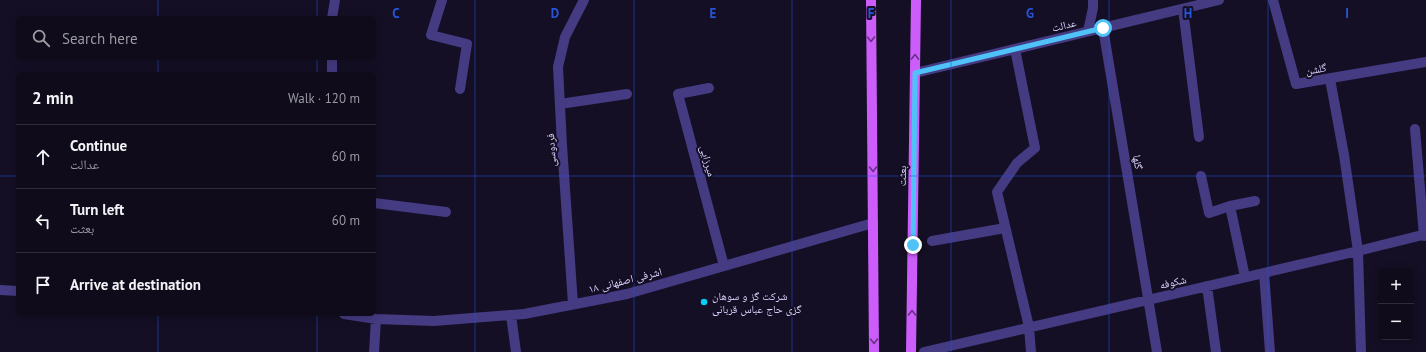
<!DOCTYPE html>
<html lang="en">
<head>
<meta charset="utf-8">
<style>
	:root { --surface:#0f0b1b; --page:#181424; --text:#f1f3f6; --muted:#9b9ba3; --line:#2f2b3a }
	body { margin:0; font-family:"PT Sans","Noto Naskh Arabic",sans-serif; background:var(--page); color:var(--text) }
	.controls { position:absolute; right:12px; bottom:12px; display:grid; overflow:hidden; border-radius:6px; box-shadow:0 2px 10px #0003 }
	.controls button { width:36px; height:36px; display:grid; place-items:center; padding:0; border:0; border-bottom:1px solid var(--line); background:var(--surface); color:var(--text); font:20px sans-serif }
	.stop { position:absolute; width:12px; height:12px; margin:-9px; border:3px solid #4fc3f7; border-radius:50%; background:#fff }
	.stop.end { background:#4fc3f7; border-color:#fff; box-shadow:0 1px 4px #0008 }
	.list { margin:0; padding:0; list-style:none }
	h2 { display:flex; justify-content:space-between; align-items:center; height:52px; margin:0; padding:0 16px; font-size:17px }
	h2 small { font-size:13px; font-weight:400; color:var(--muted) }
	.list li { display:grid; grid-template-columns:26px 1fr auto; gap:12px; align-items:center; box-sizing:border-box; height:64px; padding:0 16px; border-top:1px solid var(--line) }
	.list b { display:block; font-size:15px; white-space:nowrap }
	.list p { margin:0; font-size:13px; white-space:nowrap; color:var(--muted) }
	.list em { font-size:13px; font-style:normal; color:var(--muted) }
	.icon { flex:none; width:22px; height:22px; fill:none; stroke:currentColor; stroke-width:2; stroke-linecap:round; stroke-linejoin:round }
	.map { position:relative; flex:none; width:1426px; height:352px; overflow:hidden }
	.search { position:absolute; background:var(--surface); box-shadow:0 2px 10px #0003; left:16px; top:16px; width:360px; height:44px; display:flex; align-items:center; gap:10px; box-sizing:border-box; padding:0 14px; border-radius:6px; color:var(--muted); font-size:15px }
	.panel { position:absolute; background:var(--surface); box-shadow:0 2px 10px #0003; left:16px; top:72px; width:360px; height:244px; border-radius:6px }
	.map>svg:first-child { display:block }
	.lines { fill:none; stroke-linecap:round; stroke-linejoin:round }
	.street { stroke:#443b82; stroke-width:10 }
	.primary { stroke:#cd5dfb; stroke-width:10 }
	.oneway { stroke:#673285 }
	.route { stroke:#4fc3f7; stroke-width:5 }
	.grid { fill:none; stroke:#2755da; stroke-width:1; stroke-opacity:0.55 }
	.poi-dot { fill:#05ccf8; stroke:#140f24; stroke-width:1.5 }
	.labels { text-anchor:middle; stroke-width:4; stroke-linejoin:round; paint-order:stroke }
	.street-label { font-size:11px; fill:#dcd3fe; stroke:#140f24 }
	.poi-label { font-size:11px; fill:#dcd3fe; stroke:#140f24; text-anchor:start }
	.grid-label { font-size:13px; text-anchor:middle; font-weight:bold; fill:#2755da; stroke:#140f24; stroke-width:4; stroke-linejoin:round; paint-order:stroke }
</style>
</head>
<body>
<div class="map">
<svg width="1426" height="352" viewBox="0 0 1426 352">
	<rect width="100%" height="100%" fill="#140f24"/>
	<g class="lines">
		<path class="street" d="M 442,0 L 431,35 L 467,44 L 460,89
			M 1273,0 L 1296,84 L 1426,62
			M 1183,9 L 1199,137
			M 332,18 L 335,0
			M 1103,28 L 1157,352
			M 1088,31 L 1093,8 L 1093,0
			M 1015,49 L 1035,148 L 1017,163 L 997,192 L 1029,327 L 1031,352
			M 332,58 L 332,74
			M 915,73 L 1219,0
			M 1330,79 L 1344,155 L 1358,251 L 1361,352
			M 709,88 L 678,94 L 724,266
			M 560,104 L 627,94
			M 1415,129 L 1424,236
			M 1201,176 L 1209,213 L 1230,206 L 1255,201
			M 374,203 L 446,212
			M 1230,206 L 1245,277
			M 932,241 L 1005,228
			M 1264,273 L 1270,352
			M 1207,286 L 1216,352
			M 0,290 L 18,291
			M 573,304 L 562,145 L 558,67 L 565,37 L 584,0
			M 344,314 L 376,319 L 434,321 L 524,314 L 627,294 L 873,223
			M 511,315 L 516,352
			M 374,352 L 376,319
			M 924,352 L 1358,251 L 1426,234"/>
		<path class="primary" d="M 871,0 L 874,352
			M 911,352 L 916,0"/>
	</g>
	<defs><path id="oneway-chevron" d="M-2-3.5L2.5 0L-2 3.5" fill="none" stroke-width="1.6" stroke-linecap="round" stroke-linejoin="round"/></defs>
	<g class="oneway">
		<use href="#oneway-chevron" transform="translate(871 39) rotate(89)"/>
		<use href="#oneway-chevron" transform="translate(915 57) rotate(-89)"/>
		<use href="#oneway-chevron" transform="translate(873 169) rotate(89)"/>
		<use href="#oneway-chevron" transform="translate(912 313) rotate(-89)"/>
		<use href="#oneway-chevron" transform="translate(874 341) rotate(89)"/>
	</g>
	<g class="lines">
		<path class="route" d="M 913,245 L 915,73 L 1103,28"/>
	</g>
	<path class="grid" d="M 158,0 L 158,18M 317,0 L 317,18M 475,0 L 475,352M 634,0 L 634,352M 792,0 L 792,352M 951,0 L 951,352M 1109,0 L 1109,352M 1268,0 L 1268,352M 158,58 L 158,74M 317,58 L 317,74M 0,176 L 18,176M 374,176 L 1426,176M 158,314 L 158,352M 317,314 L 317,352"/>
	<circle class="poi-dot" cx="704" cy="302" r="4"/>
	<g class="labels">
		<g class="street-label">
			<text transform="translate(1064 25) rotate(-13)" y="4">عدالت</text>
			<text transform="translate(1316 69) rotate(-10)" y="4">گلشن</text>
			<text transform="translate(551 150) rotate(-93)" y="4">فردوسی</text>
			<text transform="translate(708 161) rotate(75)" y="4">میرزایی</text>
			<text transform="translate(1138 162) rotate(81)" y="4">گلها</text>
			<text transform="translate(902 176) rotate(-89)" y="4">بعثت</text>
			<text transform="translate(625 280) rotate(-14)" y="4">اشرفی اصفهانی ۱۸</text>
			<text transform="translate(1173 282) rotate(-13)" y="4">شکوفه</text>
		</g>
		<g class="poi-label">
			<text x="712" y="300">شرکت گز و سوهان<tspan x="712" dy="13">گزی حاج عباس قربانی</tspan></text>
		</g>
	</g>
	<g class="grid-label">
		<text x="396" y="18">C</text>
		<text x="555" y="18">D</text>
		<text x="713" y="18">E</text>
		<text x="871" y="18">F</text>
		<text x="1030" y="18">G</text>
		<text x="1188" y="18">H</text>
		<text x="1347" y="18">I</text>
	</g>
</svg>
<div class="controls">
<button>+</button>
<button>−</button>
</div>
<div class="stop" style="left:1103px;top:28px"></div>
<div class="stop end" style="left:913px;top:245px"></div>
<div class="search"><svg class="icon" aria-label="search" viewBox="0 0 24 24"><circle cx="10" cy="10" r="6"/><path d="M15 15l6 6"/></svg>Search here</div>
<section class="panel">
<h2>2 min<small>Walk · 120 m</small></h2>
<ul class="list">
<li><svg class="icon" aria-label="ahead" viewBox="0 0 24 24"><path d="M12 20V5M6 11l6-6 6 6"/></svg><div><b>Continue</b><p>عدالت</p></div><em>60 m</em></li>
<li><svg class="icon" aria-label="left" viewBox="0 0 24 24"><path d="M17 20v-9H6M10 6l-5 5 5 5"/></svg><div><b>Turn left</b><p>بعثت</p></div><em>60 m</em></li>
<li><svg class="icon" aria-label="arrive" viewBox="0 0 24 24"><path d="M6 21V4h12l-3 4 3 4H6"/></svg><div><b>Arrive at destination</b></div></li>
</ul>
</section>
</div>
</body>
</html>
